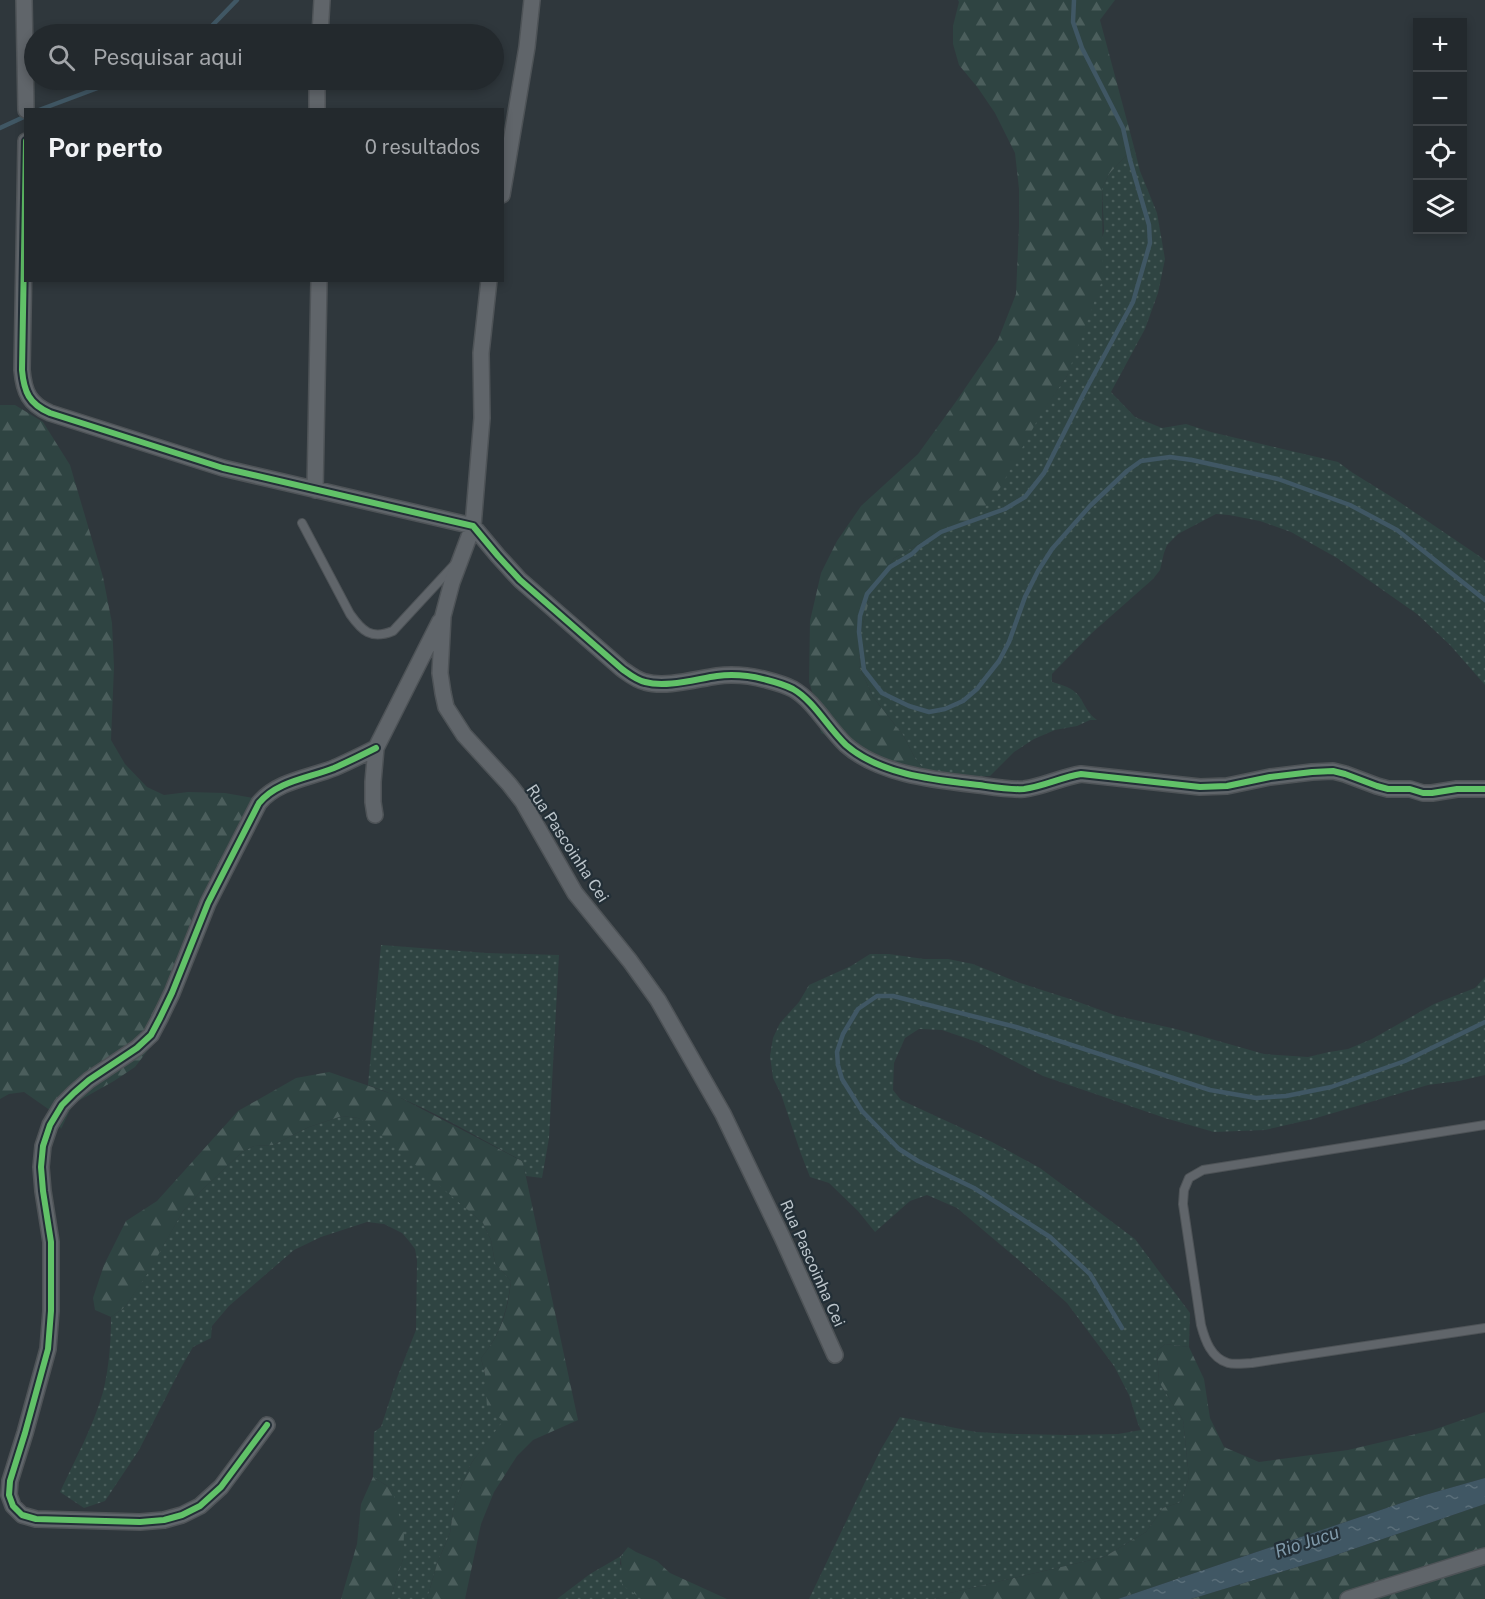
<!DOCTYPE html>
<html lang="pt">
<head>
<meta charset="utf-8">
<style>
	:root { --surface:#23292d; --page:#2f3539; --text:#f1f3f6; --muted:#a3a6aa; --line:#404549 }
	body { margin:0; font-family:"Public Sans",sans-serif; background:var(--page); color:var(--text) }
	.controls { position:absolute; right:18px; top:18px; display:grid; overflow:hidden; border-radius:0px; box-shadow:0 3px 9px #0003 }
	.controls button { width:54px; height:54px; display:grid; place-items:center; padding:0; border:0; border-bottom:2px solid var(--line); background:var(--surface); color:var(--text); font:30px sans-serif }
	.list { margin:0; padding:0; list-style:none }
	h2 { display:flex; justify-content:space-between; align-items:center; height:78px; margin:0; padding:0 24px; font-size:26px }
	h2 small { font-size:20px; font-weight:400; color:var(--muted) }
	.icon { flex:none; width:33px; height:33px; fill:none; stroke:currentColor; stroke-width:2; stroke-linecap:round; stroke-linejoin:round }
	.map { position:relative; flex:none; width:1485px; height:1599px; overflow:hidden }
	.search { position:absolute; background:var(--surface); box-shadow:0 3px 9px #0003; left:24px; top:24px; width:480px; height:66px; display:flex; align-items:center; gap:15px; box-sizing:border-box; padding:0 21px; border-radius:33px; color:var(--muted); font-size:22px }
	.panel { position:absolute; background:var(--surface); box-shadow:0 3px 9px #0003; left:24px; top:108px; width:480px; height:174px; border-radius:0px }
	.map>svg:first-child { display:block }
	.grass { fill:url(#grass-dots) }
	.forest { fill:url(#forest-firs) }
	.water { fill:url(#water-ripples) }
	.lines { fill:none; stroke-linecap:round; stroke-linejoin:round }
	.stream { stroke:#405764; stroke-width:4.5 }
	.lane-casing { stroke:#4e5357; stroke-width:10 }
	.street-casing { stroke:#4e5357; stroke-width:18 }
	.lane { stroke:#60656a; stroke-width:8 }
	.street { stroke:#60656a; stroke-width:15 }
	.cycleway-casing { stroke:#232f37; stroke-width:10 }
	.cycleway { stroke:#61c268; stroke-width:6 }
	.labels { text-anchor:middle; stroke-width:4.5; stroke-linejoin:round; paint-order:stroke }
	.street-label { font-size:16px; fill:#bcc5cb; stroke:#232f37 }
	.water-label { font-size:18px; font-style:italic; fill:#809aaa; stroke:#232f37 }
</style>
</head>
<body>
<div class="map">
<svg width="1485" height="1599" viewBox="0 0 1485 1599">
	<defs>
		<pattern id="grass-dots" width="8" height="8" patternUnits="userSpaceOnUse" patternTransform="scale(1.5)"><rect width="8" height="8" fill="#2f4442"/><path d="M2 2h.1M6 6h.1" fill="none" stroke="#4b5e5c" stroke-width="1.8" stroke-linecap="round"/></pattern>
		<pattern id="forest-firs" width="22" height="20" patternUnits="userSpaceOnUse" patternTransform="scale(1.5)"><rect width="22" height="20" fill="#2f4442"/><path d="M5 1l3.5 6h-7zM16 11l3.5 6h-7z" fill="#4b5e5c"/></pattern>
		<pattern id="water-ripples" width="26" height="14" patternUnits="userSpaceOnUse" patternTransform="scale(1.5)"><rect width="26" height="14" fill="#405764"/><path d="M2 4q2-2 4 0t4 0M15 11q2-2 4 0t4 0" fill="none" stroke="#5a6e79"/></pattern>
	</defs>
	<rect width="100%" height="100%" fill="#2f373c"/>
	<path class="grass" d="M 1134,147 L 1140,171 L 1157,213 L 1165,259 L 1158,293 L 1145,329 L 1111,392 L 1135,417 L 1162,428 L 1186,424 L 1211,432 L 1338,462 L 1353,473 L 1395,499 L 1482,558 L 1485,561 L 1485,685 L 1450,645 L 1417,614 L 1337,558 L 1291,532 L 1260,521 L 1229,515 L 1216,514 L 1178,534 L 1167,545 L 1164,553 L 1160,570 L 1153,579 L 1093,632 L 1052,674 L 1052,682 C 1062,685 1072,687 1079,696 C 1085,705 1088,714 1097,720 L 1090,720 L 1077,726 L 1055,730 L 1034,739 L 1014,752 L 990,776 L 977,777 L 926,772 L 916,760 L 903,735 L 873,697 L 859,666 L 860,635 L 872,590 L 894,558 L 944,530 L 975,519 L 1042,411 L 1067,376 L 1104,231 L 1102,188 L 1109,174 Z
		M 381,945 L 487,953 L 559,955 L 549,1138 L 542,1178 L 526,1176 L 522,1161 C 472,1134 422,1104 368,1085 Z
		M 870,954 L 889,954 L 924,959 L 948,959 L 973,964 L 1017,982 L 1070,999 L 1117,1016 L 1176,1029 L 1264,1054 L 1308,1057 L 1329,1052 L 1348,1049 L 1372,1039 L 1434,1004 L 1475,988 L 1485,977 L 1485,1075 L 1459,1081 L 1428,1085 L 1313,1119 L 1265,1130 L 1214,1132 L 1165,1118 L 1043,1076 L 977,1042 L 942,1030 L 919,1029 L 905,1038 L 894,1063 L 893,1090 L 901,1100 L 992,1142 L 1040,1168 L 1135,1239 L 1190,1313 L 1189,1347 L 1165,1344 L 1157,1351 L 1159,1382 L 1183,1420 L 1189,1477 L 1181,1502 L 1163,1508 L 1146,1532 L 1104,1557 L 950,1593 L 934,1599 L 809,1599 L 880,1451 L 900,1417 L 976,1432 L 1014,1434 L 1069,1435 L 1118,1434 L 1141,1430 L 1138,1424 L 1129,1395 L 1114,1366 L 1067,1303 L 1021,1262 L 957,1208 L 927,1195 L 910,1201 L 875,1232 L 858,1211 L 829,1183 L 810,1177 L 801,1154 L 781,1094 L 773,1078 L 770,1056 L 773,1038 L 780,1023 L 799,1002 L 809,985 L 851,966 Z
		M 342,1116 L 358,1118 L 368,1122 L 483,1223 L 491,1240 L 495,1263 L 511,1281 C 507,1310 501,1335 481,1358 L 485,1374 L 504,1421 L 472,1462 L 462,1484 L 454,1506 L 450,1533 L 437,1564 L 427,1599 L 390,1599 L 403,1559 L 392,1489 L 373,1477 L 374,1432 L 381,1427 L 397,1378 L 416,1330 L 417,1260 L 415,1249 L 409,1241 L 402,1233 L 384,1224 L 367,1222 L 321,1237 L 294,1250 L 229,1306 L 212,1326 L 211,1338 L 193,1347 L 182,1366 L 139,1450 L 105,1501 L 84,1508 L 60,1492 C 75,1460 93,1427 103,1392 C 109,1368 111,1342 111,1317 L 125,1307 L 148,1272 L 183,1211 L 202,1190 L 242,1152 L 254,1146 L 273,1145 L 309,1127 Z
		M 621,1556 L 620,1564 L 642,1599 L 557,1599 L 590,1574 Z"/>
	<path class="forest" d="M 958,0 L 1115,0 L 1100,20 L 1134,147 L 1109,174 L 1102,188 L 1103,278 L 1067,376 L 1042,412 L 1000,488 L 975,519 L 944,530 L 894,558 L 872,590 L 860,635 L 859,666 L 873,697 L 903,735 L 916,760 L 926,772 L 911,772 L 821,733 L 816,704 L 809,682 L 810,621 L 821,573 L 837,541 L 861,506 L 918,454 L 955,403 L 998,340 L 1016,294 L 1019,226 L 1019,189 L 1015,153 L 995,113 L 978,88 L 959,65 L 953,44 L 953,26 L 959,2 Z
		M 0,405 L 15,405 L 43,422 L 70,465 L 103,577 L 112,623 L 114,667 L 111,740 L 125,764 L 147,787 L 164,795 L 188,792 L 225,793 L 271,801 L 252,826 L 211,909 L 176,1003 L 161,1033 L 135,1067 L 114,1081 L 73,1104 L 61,1129 L 54,1113 L 24,1092 L 9,1094 L 0,1099 Z
		M 329,1072 L 395,1095 L 522,1161 L 523,1163 L 578,1420 L 533,1440 L 517,1456 L 494,1492 L 481,1524 L 465,1599 L 427,1599 L 437,1564 L 450,1533 L 454,1506 L 462,1484 L 472,1462 L 503,1421 L 487,1407 L 485,1374 L 481,1358 C 501,1335 508,1310 511,1281 L 495,1263 L 491,1240 L 483,1223 L 392,1145 L 368,1123 L 358,1118 L 342,1116 L 309,1127 L 273,1145 L 254,1146 L 242,1152 L 202,1190 L 183,1211 L 148,1273 L 125,1307 L 111,1317 L 95,1310 L 93,1298 L 104,1265 L 126,1221 L 157,1201 L 238,1111 L 296,1078 Z
		M 1165,1344 L 1189,1347 L 1204,1379 L 1210,1418 L 1224,1447 L 1259,1462 L 1348,1450 L 1433,1430 L 1485,1412 L 1485,1478 L 1425,1495 L 1118,1599 L 934,1599 L 950,1593 L 1104,1557 L 1146,1532 L 1163,1508 L 1181,1502 L 1189,1477 L 1183,1420 L 1159,1382 L 1157,1351 Z
		M 373,1477 L 392,1489 L 404,1533 L 403,1559 L 390,1599 L 341,1599 L 357,1544 L 361,1504 Z
		M 1485,1504 L 1485,1599 L 1191,1599 L 1330,1557 Z
		M 628,1547 L 636,1552 L 657,1561 L 670,1573 L 727,1599 L 642,1599 L 622,1585 L 621,1556 Z"/>
	<path class="water" d="M 1485,1478 L 1485,1504 L 1330,1557 L 1191,1599 L 1118,1599 L 1425,1495 Z"/>
	<g class="lines">
		<path class="stream" d="M 1074,0 L 1073,22 L 1082,48 L 1123,128 L 1130,160 L 1149,225 L 1150,243 L 1133,302 L 1083,395 L 1044,473 L 1025,497 L 1005,509 L 941,532 L 919,547 L 912,554 L 890,567 L 867,594 L 860,616 L 859,632 L 864,670 L 882,693 L 909,706 L 929,712 L 945,709 L 963,701 L 977,689 L 999,661 L 1009,642 L 1025,597 L 1038,571 L 1052,549 L 1090,506 L 1127,471 L 1141,461 L 1170,457 L 1192,460 L 1278,479 L 1350,505 L 1397,530 L 1485,600
			M 204,34 L 237,0
			M 39,110 L 119,80
			M 0,128 L 26,116
			M 1122,1328 L 1090,1274 L 1050,1237 L 974,1188 L 918,1161 L 899,1149 L 862,1111 L 842,1079 L 838,1065 L 837,1052 L 843,1034 L 858,1009 L 877,996 L 893,996 L 1016,1027 L 1210,1090 L 1256,1098 L 1286,1096 L 1331,1087 L 1405,1061 L 1485,1022"/>
		<g class="lane-casing">
			<path id="lane" d="M 302,523 L 350,614 C 362,631 371,640 393,631 L 455,564
				M 1485,1125 L 1203,1170 L 1189,1178 L 1184,1190 L 1183,1204 L 1201,1325 C 1205,1340 1211,1358 1228,1363 C 1235,1365 1245,1363 1252,1363 L 1485,1328"/>
		</g>
		<g class="street-casing">
			<path id="street" d="M 24,0 L 26,110
				M 320,34 L 322,0
				M 317,80 L 317,110
				M 26,141 L 22,370 C 24,392 29,404 50,413 L 223,468 L 473,526 L 498,556 L 520,580 L 622,669 C 629,674 636,680 645,682 C 666,688 696,679 717,676 C 733,674 752,676 767,680 C 775,682 785,685 793,689 C 814,701 828,728 846,745 C 880,775 936,780 979,785 C 993,787 1010,790 1024,789 C 1042,787 1062,777 1081,774 L 1200,787 L 1227,786 L 1270,777 L 1312,772 L 1333,771 L 1345,774 L 1377,786 L 1388,789 L 1410,789 L 1423,793 L 1432,793 L 1457,789 L 1485,789
				M 502,195 L 527,47 L 532,0
				M 489,280 L 481,353 L 482,418 L 473,526 L 452,582 L 443,616 L 440,673 L 443,693 L 446,707 L 464,735 L 509,784 L 523,802 L 575,893 L 630,961 L 658,1000 L 723,1114 L 782,1237 L 835,1355
				M 315,490 L 319,280
				M 375,815 L 373,802 L 373,782 L 376,748 L 440,621
				M 267,1425 L 221,1487 L 200,1506 L 182,1515 L 164,1520 L 140,1522 L 36,1519 L 22,1515 L 13,1506 L 9,1495 L 10,1481 L 25,1433 L 48,1349 L 51,1311 L 51,1242 L 43,1191 L 41,1167 L 43,1146 L 50,1125 L 62,1105 L 74,1093 L 89,1080 L 137,1048 L 151,1035 L 160,1018 L 172,993 L 208,903 L 259,803 C 277,781 309,778 334,768 C 348,762 362,755 376,748
				M 1348,1599 L 1485,1556"/>
		</g>
		<use href="#lane" class="lane"/>
		<use href="#street" class="street"/>
		<g class="cycleway-casing">
			<path id="cycleway" d="M 26,141 L 22,370 C 24,392 29,404 50,413 L 223,468 L 473,526 L 498,556 L 520,580 L 622,669 C 629,674 636,680 645,682 C 666,688 696,679 717,676 C 733,674 752,676 767,680 C 775,682 785,685 793,689 C 814,701 828,728 846,745 C 880,775 936,780 979,785 C 993,787 1010,790 1024,789 C 1042,787 1062,777 1081,774 L 1200,787 L 1227,786 L 1270,777 L 1312,772 L 1333,771 L 1345,774 L 1377,786 L 1388,789 L 1410,789 L 1423,793 L 1432,793 L 1457,789 L 1485,789
				M 267,1425 L 221,1487 L 200,1506 L 182,1515 L 164,1520 L 140,1522 L 36,1519 L 22,1515 L 13,1506 L 9,1495 L 10,1481 L 25,1433 L 48,1349 L 51,1311 L 51,1242 L 43,1191 L 41,1167 L 43,1146 L 50,1125 L 62,1105 L 74,1093 L 89,1080 L 137,1048 L 151,1035 L 160,1018 L 172,993 L 208,903 L 259,803 C 277,781 309,778 334,768 C 348,762 362,755 376,748"/>
		</g>
		<use href="#cycleway" class="cycleway"/>
	</g>
	<g class="labels">
		<g class="street-label">
			<text transform="translate(568 843) rotate(57)" y="6">Rua Pascoinha Cei</text>
			<text transform="translate(813 1263) rotate(66)" y="6">Rua Pascoinha Cei</text>
		</g>
		<g class="water-label">
			<text transform="translate(1307 1542) rotate(-18)" y="6">Rio Jucu</text>
		</g>
	</g>
</svg>
<div class="controls">
<button>+</button>
<button>−</button>
<button><svg class="icon" aria-label="locate" viewBox="0 0 24 24"><circle cx="12" cy="12" r="6"/><path d="M12 2v4M12 18v4M2 12h4M18 12h4"/></svg></button>
<button><svg class="icon" aria-label="layers" viewBox="0 0 24 24"><path d="M12 4l9 5-9 5-9-5zM3 14l9 5 9-5"/></svg></button>
</div>
<div class="search"><svg class="icon" aria-label="search" viewBox="0 0 24 24"><circle cx="10" cy="10" r="6"/><path d="M15 15l6 6"/></svg>Pesquisar aqui</div>
<section class="panel">
<h2>Por perto<small>0 resultados</small></h2>
<ul class="list">
</ul>
</section>
</div>
</body>
</html>
